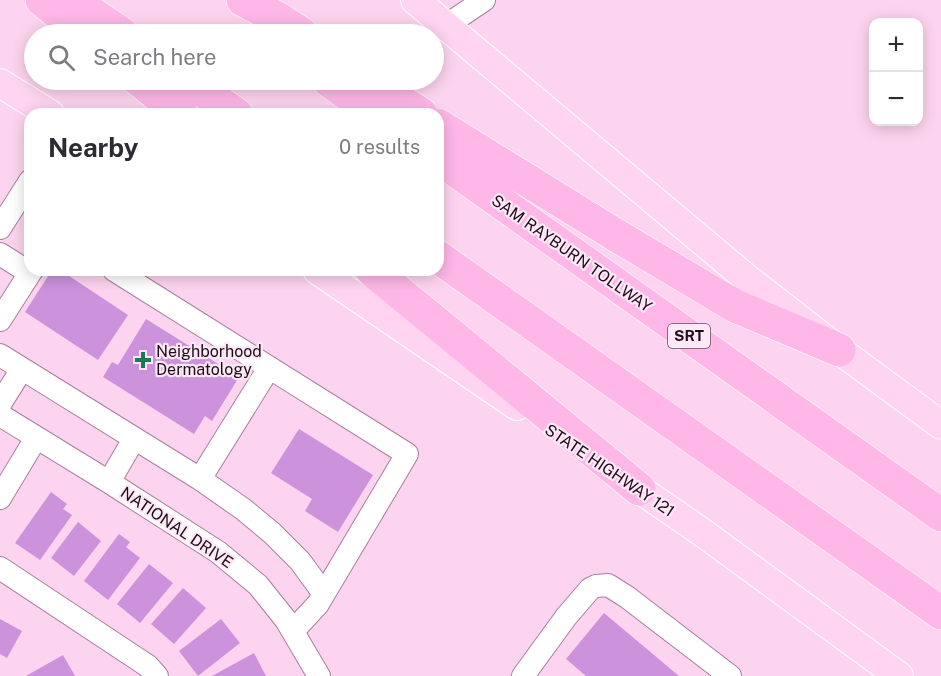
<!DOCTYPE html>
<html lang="en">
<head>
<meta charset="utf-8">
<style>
	:root { --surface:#fff; --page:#f7f7f7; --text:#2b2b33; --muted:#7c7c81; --line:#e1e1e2 }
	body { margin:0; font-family:"Public Sans",sans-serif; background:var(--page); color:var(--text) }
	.controls { position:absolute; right:18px; top:18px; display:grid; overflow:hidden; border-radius:12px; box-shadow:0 3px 15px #0003 }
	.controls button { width:54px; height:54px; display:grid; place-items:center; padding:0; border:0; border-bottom:2px solid var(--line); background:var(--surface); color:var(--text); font:30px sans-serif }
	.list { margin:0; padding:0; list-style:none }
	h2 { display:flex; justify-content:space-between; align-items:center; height:78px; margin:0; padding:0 24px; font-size:26px }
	h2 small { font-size:20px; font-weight:400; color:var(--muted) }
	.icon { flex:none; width:33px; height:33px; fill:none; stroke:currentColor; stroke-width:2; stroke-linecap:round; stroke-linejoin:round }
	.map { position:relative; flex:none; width:941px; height:676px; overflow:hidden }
	.search { position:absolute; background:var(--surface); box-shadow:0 3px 15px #0003; left:24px; top:24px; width:420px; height:66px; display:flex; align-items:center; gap:15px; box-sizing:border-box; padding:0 21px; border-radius:33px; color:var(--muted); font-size:22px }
	.panel { position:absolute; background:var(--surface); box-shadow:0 3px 15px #0003; left:24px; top:108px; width:420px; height:168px; border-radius:18px }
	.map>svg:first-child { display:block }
	.building { fill:#cc92dc }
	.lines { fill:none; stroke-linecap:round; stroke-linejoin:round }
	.minor-casing { stroke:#ab7d9c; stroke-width:24 }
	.major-casing { stroke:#fff; stroke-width:30 }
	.highway-casing { stroke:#fff; stroke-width:34 }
	.minor { stroke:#fff; stroke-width:22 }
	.major { stroke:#fed4f1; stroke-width:28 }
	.highway { stroke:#feb7e7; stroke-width:33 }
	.poi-dot { fill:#1c7a50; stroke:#fde9f6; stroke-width:2 }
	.labels { text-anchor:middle; stroke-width:4.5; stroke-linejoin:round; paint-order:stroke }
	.shield { fill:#fde9f6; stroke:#62505c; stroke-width:1.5 }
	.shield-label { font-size:15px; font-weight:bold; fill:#1f0e1a }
	.street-label { font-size:16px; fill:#1f0e1a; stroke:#fde9f6 }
	.poi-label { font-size:16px; fill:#1f0e1a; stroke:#fde9f6; text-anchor:start }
</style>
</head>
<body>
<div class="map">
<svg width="941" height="676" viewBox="0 0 941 676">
	<rect width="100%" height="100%" fill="#fdd4ef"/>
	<path class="building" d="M 52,270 L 60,270 L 128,315 L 98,360 L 25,312 Z
		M 146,319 L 239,377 L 212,421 L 205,416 L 194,434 L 103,377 L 112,362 L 118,365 Z
		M 299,429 L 373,475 L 338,532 L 305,511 L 312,499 L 271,473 Z
		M 51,492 L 67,504 L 63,509 L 72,515 L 40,560 L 15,543 Z
		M 78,522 L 101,541 L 74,576 L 51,558 Z
		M 119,534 L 130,542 L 126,547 L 140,558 L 108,600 L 84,581 Z
		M 149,564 L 173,583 L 140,623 L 117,604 Z
		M 183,588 L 206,608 L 174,644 L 151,624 Z
		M 604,613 L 679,676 L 586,676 L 566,659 Z
		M 0,619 L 22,631 L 7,658 L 0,654 Z
		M 221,619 L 240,643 L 198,676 L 179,651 Z
		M 254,653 L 266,676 L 212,676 Z
		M 63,655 L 75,676 L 26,676 Z"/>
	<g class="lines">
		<g class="minor-casing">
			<path id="minor" d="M 447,25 L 484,0
				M 0,228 L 30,181
				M 0,254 L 30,273 L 32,270
				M 114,270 L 407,454 L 318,604 L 294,630
				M 0,320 L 30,273
				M 0,355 L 200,479 L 243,509 L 272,533 L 300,561 L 324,594
				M 0,404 L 22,369
				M 0,415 L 109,482 L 218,552 L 258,585 L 286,620 L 319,676
				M 200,479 L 269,368
				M 109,482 L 134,439
				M 0,498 L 36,438
				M 0,568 L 148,666 L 157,676
				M 523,676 L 566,617 L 590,589 L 596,586 L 608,585 L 627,597 L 730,676"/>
		</g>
		<g class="major-casing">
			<path id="major" d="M 415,0 L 744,276 L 839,350 L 941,425
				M 0,83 L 50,114
				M 317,270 L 517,406
				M 622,477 L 703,533 L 899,676"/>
		</g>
		<g class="highway-casing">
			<path id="highway" d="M 42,0 L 84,34
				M 72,0 L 122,34
				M 243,0 L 279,19 L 302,34
				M 139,80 L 181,114
				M 187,80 L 236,114
				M 328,80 L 376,114
				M 369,80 L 421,114
				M 438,125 L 619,237 L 735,306 L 839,350
				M 438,158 L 941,515
				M 438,257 L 941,613
				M 372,270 L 639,489"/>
		</g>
		<use href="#minor" class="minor"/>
		<use href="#major" class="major"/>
		<use href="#highway" class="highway"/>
	</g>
	<path class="poi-dot" d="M140 351h6v6h6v6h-6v6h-6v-6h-6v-6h6z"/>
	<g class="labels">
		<rect class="shield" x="668" y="324" width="42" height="24" rx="4.5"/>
		<g class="shield-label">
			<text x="689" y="341">SRT</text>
		</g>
		<g class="street-label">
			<text transform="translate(572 253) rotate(35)" y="6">SAM RAYBURN TOLLWAY</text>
			<text transform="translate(610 470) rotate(34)" y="6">STATE HIGHWAY 121</text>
			<text transform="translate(177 527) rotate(34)" y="6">NATIONAL DRIVE</text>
		</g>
		<g class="poi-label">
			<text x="156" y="357">Neighborhood<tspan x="156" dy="18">Dermatology</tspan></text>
		</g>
	</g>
</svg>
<div class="controls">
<button>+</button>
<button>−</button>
</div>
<div class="search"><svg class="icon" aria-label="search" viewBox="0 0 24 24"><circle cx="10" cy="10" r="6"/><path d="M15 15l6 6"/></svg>Search here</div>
<section class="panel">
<h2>Nearby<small>0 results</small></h2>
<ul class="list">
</ul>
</section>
</div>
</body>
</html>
